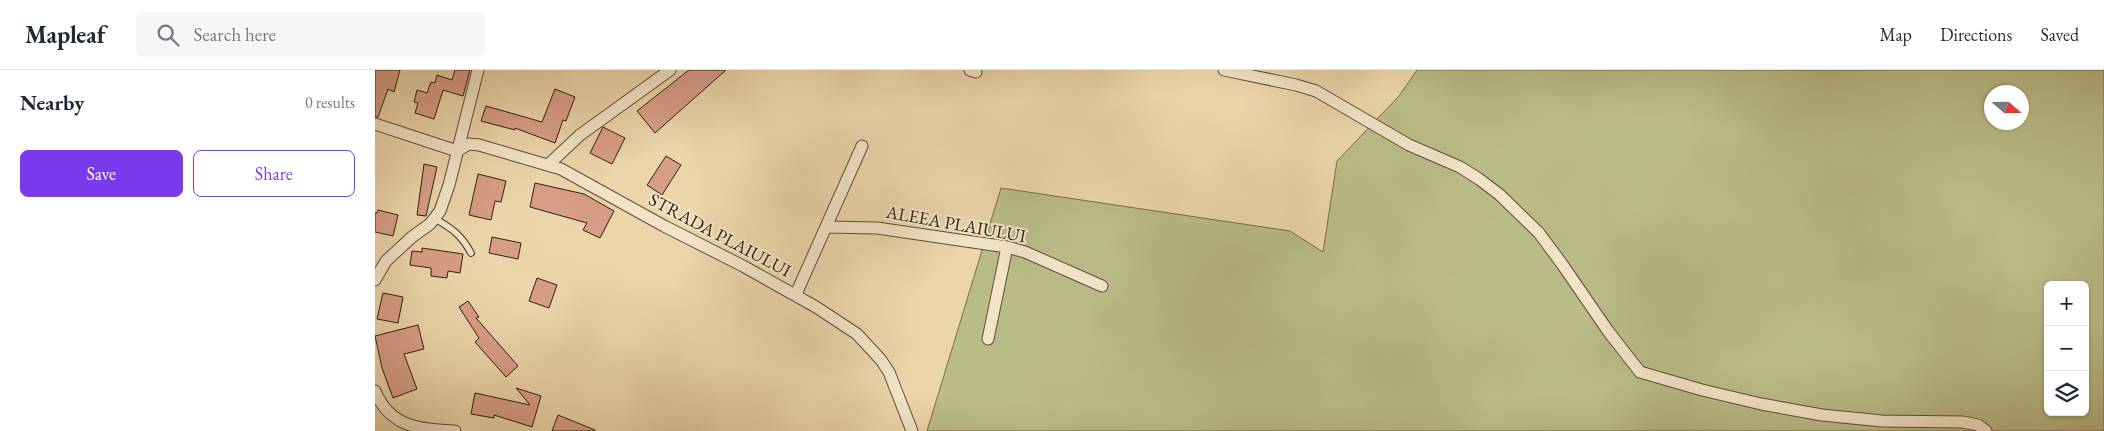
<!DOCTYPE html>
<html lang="en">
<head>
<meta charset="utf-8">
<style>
	:root { --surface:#fff; --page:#f6f6f7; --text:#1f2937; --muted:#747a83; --line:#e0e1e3; --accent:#7c3aed }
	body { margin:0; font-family:"EB Garamond",serif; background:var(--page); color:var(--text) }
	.controls { position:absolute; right:15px; bottom:15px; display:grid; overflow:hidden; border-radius:8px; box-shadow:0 1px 4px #0004 }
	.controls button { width:45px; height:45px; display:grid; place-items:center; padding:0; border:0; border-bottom:1px solid var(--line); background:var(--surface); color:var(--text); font:25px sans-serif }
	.compass { position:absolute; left:1609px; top:15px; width:45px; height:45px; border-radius:50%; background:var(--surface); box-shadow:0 1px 4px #0004; rotate:110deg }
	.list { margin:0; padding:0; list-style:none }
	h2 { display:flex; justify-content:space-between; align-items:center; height:65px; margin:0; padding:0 20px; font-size:21px }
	h2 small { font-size:16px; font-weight:400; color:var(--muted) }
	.actions { display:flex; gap:10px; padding:15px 20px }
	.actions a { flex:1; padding:11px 0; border:1px solid var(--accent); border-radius:8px; text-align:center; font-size:18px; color:var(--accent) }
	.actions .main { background:var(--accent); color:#fff }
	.icon { flex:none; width:28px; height:28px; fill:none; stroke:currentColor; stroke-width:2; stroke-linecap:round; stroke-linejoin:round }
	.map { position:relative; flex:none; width:1729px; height:361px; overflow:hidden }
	header { display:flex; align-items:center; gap:30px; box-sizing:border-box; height:70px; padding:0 25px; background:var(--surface); border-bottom:1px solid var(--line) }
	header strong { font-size:24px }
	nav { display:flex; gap:28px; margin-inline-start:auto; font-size:18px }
	.search { width:350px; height:45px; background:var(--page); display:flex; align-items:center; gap:12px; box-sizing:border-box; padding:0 18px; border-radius:8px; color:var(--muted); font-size:19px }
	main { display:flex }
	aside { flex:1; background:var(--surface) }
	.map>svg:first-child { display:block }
	.green { fill:#babc87; stroke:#766e4a; fill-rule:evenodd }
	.building { fill:#d89d88; stroke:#31200e }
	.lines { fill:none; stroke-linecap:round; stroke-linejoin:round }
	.lane-casing { stroke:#604d35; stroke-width:8 }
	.street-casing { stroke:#604d35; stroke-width:13 }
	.lane { stroke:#f3e4c8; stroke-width:5.5 }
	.street { stroke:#f3e4c8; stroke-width:11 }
	.labels { text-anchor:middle; stroke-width:4; stroke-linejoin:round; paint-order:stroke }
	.street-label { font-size:18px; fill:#31200e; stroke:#f3e4c8 }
</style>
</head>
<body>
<header>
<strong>Mapleaf</strong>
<div class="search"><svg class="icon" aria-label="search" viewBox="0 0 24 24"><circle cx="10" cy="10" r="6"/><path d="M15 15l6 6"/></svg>Search here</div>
<nav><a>Map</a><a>Directions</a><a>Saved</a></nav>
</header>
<main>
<aside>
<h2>Nearby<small>0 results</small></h2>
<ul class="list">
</ul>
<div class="actions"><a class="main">Save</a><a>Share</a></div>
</aside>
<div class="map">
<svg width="1729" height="361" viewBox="0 0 1729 361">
	<rect width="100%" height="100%" fill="#ecd5ab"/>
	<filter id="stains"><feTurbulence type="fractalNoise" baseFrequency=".004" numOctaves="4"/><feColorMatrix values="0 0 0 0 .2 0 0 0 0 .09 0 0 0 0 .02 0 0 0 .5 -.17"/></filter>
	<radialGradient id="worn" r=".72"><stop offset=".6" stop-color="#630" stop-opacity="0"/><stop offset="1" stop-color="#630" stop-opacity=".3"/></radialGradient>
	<path class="green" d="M 1042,0 L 1729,0 L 1729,361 L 552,361 L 626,118 L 915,161 L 948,182 L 962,91 L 1024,26 ZM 1616,22 L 1646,22 L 1646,52 L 1616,52 ZM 1673,215 L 1710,215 L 1710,342 L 1673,342 Z"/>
	<path class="building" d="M 0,0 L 25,0 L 19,22 L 13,19 L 3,47 L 0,47 Z
		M 80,0 L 95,0 L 88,26 L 68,20 L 59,49 L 40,43 L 43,33 L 39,32 L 42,20 L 52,23 L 56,12 L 60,13 L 62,5 L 77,10 Z
		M 314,0 L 351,0 L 280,63 L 262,41 Z
		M 180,19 L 200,27 L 191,51 L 188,50 L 180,73 L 140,58 L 140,60 L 106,51 L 111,36 L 167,52 Z
		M 228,57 L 250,68 L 237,94 L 215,83 Z
		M 291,86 L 306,95 L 287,125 L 272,115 Z
		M 49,94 L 62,97 L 51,146 L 42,145 Z
		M 103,104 L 131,111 L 126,132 L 120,131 L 116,150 L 94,145 Z
		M 160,113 L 209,124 L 239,141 L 225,168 L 208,160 L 212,153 L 155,137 Z
		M 3,140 L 23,145 L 18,166 L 0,162 L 0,143 L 2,143 Z
		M 117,167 L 146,173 L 143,189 L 114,183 Z
		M 47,178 L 88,184 L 85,203 L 73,201 L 72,208 L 56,206 L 56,198 L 35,195 L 37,181 L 47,182 Z
		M 162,208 L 182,215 L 174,238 L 154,231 Z
		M 8,223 L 28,227 L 23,253 L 2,249 Z
		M 93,231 L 104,247 L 101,248 L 143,296 L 131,307 L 100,272 L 104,268 L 84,237 Z
		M 43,255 L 49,279 L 29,284 L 42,319 L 18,328 L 7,298 L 0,266 Z
		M 141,318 L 166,326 L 157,357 L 119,345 L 119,348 L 96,344 L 100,323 L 155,335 Z
		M 183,345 L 220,360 L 220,361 L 177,361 Z"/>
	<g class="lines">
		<g class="lane-casing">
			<path id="lane" d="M 60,149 C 77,158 87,166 96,183"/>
		</g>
		<g class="street-casing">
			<path id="street" d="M 595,0 L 601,2
				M 849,0 L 921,15 L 941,21 L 1034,75 L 1085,97 L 1104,109 L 1125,125 L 1164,163 L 1187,194 L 1233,261 L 1265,302 L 1327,320 L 1386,334 L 1447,345 L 1507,351 L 1588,352 L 1603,355 L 1611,361
				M 0,54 L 82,81
				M 82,81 L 94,74 L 104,75 L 186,99 L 289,156 L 368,196 L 441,237 L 482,264 L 506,290 L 514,302 L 537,361
				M 174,94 L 205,65 L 295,0
				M 452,157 L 502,158 L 632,177 L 650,182 L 727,216
				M 0,210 L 11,191 L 37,167 L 55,154 L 65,141 L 74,115 L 103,0
				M 421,224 L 487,76
				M 613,269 L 632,177
				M 0,321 C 15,358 45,359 80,361"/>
		</g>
		<use href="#lane" class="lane"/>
		<use href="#street" class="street"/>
	</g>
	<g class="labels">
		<g class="street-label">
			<text transform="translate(581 154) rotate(10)" y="6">ALEEA PLAIULUI</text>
			<text transform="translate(345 165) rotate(28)" y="6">STRADA PLAIULUI</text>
		</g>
	</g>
	<rect width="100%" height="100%" filter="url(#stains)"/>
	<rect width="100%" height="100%" fill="url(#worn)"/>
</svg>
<div class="controls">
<button>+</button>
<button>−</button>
<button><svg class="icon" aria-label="layers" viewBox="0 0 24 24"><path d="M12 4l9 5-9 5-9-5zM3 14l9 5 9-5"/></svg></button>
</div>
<svg class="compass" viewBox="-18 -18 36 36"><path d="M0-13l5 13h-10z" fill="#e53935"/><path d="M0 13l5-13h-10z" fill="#747a83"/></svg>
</div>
</main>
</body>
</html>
